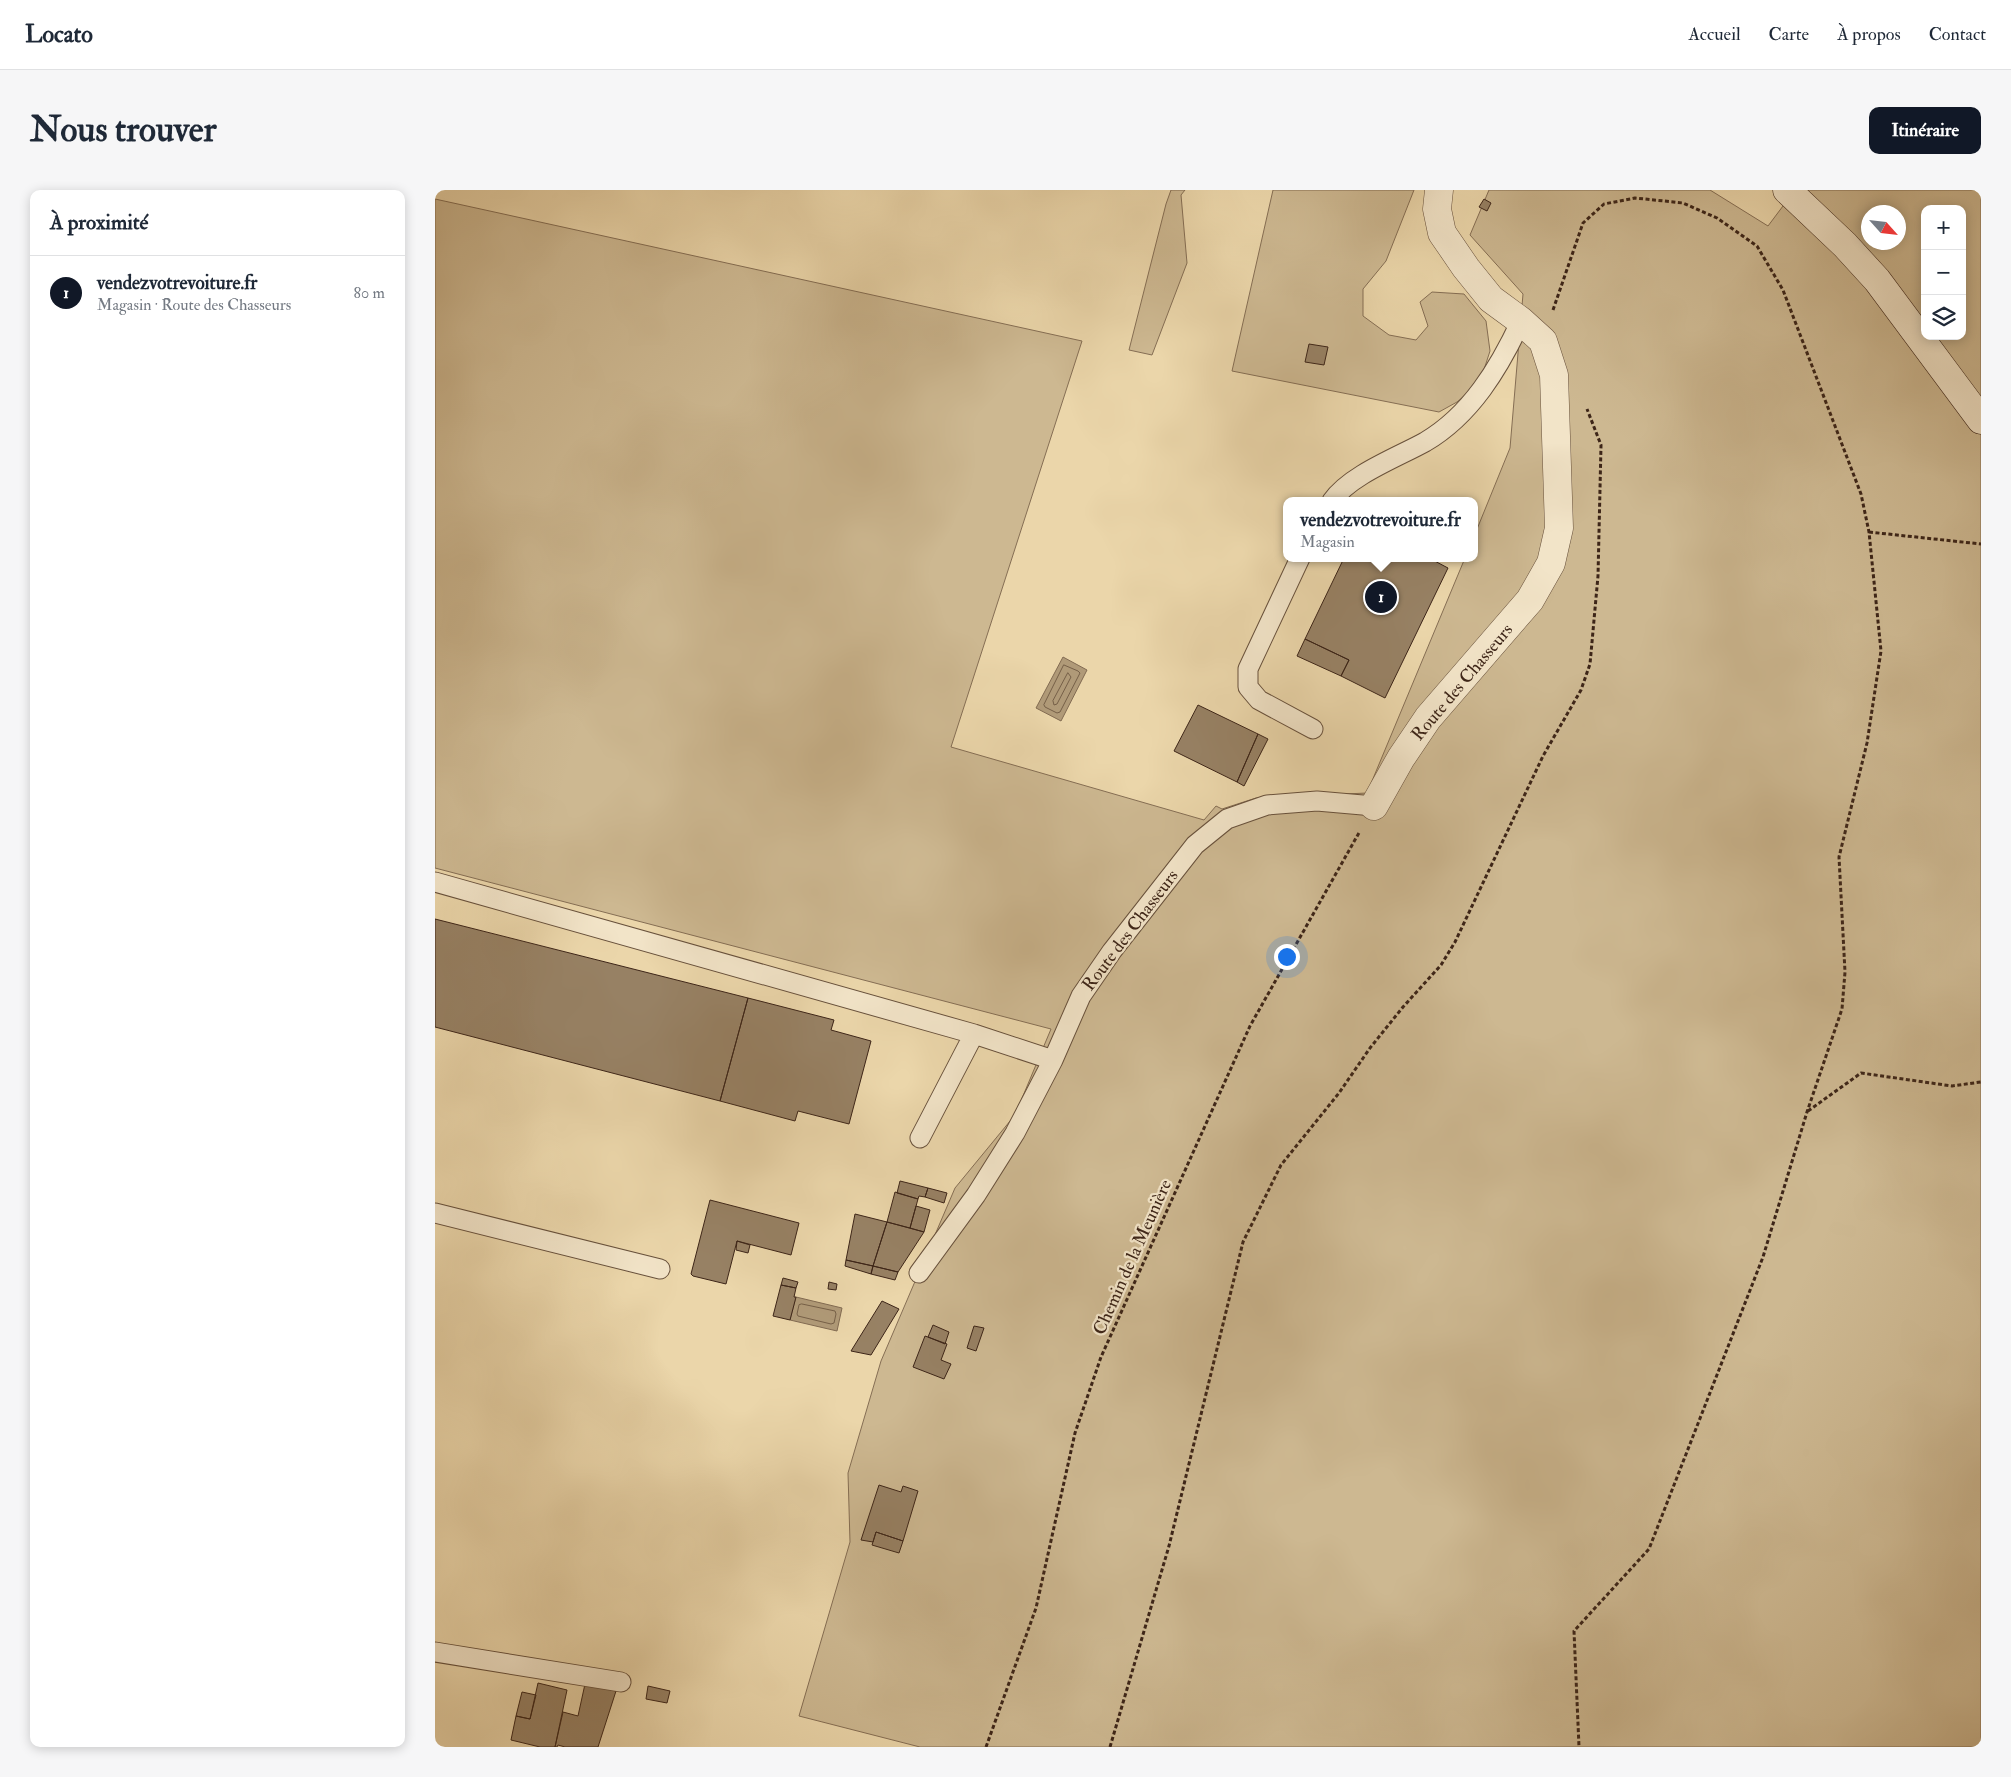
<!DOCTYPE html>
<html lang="fr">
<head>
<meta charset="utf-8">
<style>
	:root { --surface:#fff; --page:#f6f6f7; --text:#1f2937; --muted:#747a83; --line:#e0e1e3; --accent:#111827 }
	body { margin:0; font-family:"IM FELL Double Pica",serif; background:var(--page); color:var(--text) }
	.controls { position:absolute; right:15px; top:15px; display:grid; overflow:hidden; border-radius:10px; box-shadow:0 2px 12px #0003 }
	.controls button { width:45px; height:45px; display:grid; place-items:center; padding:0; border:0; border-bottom:1px solid var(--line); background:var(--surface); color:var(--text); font:25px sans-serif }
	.compass { position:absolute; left:1426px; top:15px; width:45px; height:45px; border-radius:50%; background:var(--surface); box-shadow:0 2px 12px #0003; rotate:117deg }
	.you { position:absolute; left:851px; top:766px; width:18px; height:18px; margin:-12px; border:4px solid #fff; border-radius:50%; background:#1a73e8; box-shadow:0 0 0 8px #1a73e833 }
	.badge { display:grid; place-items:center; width:32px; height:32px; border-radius:50%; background:var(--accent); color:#fff; font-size:16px; font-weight:700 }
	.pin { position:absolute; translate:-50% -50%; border:2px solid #fff; box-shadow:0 1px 5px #0006 }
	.popup { position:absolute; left:848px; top:307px; width:195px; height:65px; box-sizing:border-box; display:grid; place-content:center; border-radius:10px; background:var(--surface); filter:drop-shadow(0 1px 4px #0005); font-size:16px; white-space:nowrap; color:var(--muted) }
	.popup b { font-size:19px; color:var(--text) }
	.popup::after { content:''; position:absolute; left:50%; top:100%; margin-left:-10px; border:10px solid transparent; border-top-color:var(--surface) }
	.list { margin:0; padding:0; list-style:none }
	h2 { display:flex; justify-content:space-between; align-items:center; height:65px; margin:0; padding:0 20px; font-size:21px }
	h2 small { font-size:16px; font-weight:400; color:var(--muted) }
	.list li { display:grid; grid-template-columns:32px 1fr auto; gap:15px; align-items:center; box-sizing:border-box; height:75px; padding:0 20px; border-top:1px solid var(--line) }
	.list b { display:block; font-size:19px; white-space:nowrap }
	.list p { margin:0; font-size:16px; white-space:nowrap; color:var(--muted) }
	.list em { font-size:16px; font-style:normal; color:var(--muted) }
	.icon { flex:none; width:28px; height:28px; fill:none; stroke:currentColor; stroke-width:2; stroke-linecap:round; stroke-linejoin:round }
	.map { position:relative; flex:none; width:1546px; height:1557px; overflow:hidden; border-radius:10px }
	header { display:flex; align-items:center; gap:30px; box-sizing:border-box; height:70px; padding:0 25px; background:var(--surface); border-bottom:1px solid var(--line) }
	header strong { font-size:24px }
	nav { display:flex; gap:28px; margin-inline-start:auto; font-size:18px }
	.intro { display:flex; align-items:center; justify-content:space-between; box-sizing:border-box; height:120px; padding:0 30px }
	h1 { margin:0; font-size:35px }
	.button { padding:12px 22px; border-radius:10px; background:var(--accent); color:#fff; font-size:18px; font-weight:700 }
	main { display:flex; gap:30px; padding:0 30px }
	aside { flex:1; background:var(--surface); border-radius:10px; box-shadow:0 2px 12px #0003 }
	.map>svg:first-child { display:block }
	.green { fill:#cdb891; stroke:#856e54; fill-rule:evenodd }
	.water { fill:#b09a78; stroke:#826b52 }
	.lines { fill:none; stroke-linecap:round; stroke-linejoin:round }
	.shore { stroke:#766048; stroke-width:1 }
	.building { fill:#978164; stroke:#3d2518 }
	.lane-casing { stroke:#68513c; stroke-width:21 }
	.street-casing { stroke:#68513c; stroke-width:29 }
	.secondary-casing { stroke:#3d2518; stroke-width:29 }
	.path { stroke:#3d2518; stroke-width:3; stroke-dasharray:4 2.5; stroke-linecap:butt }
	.lane { stroke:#f2e4c8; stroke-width:19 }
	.street { stroke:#f2e4c8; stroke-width:28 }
	.secondary { stroke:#f2e4c8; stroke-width:28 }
	.labels { text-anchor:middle; stroke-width:4.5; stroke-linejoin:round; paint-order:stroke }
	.street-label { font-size:18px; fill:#3d2518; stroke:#f2e4c8 }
</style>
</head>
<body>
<header>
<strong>Locato</strong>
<nav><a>Accueil</a><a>Carte</a><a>À propos</a><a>Contact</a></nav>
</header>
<div class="intro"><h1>Nous trouver</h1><a class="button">Itinéraire</a></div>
<main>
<aside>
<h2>À proximité<small></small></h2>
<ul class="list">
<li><span class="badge">1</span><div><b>vendezvotrevoiture.fr</b><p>Magasin · Route des Chasseurs</p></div><em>80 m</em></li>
</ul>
</aside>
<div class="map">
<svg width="1546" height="1557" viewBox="0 0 1546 1557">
	<rect width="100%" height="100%" fill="#ebd6aa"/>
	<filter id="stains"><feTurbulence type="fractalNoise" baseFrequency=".004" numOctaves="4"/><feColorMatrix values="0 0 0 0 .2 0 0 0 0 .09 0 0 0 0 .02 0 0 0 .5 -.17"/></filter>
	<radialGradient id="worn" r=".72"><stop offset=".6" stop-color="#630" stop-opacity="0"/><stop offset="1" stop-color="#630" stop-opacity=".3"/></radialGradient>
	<path class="green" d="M 736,0 L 750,0 L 746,5 L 752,73 L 717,165 L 694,160 L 731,14 Z
		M 838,0 L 979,0 L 951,71 L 928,99 L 928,126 L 954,145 L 981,150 L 993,136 L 985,112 L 997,102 L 1029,104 L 1051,131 L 1055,161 L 1045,192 L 1022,212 L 1004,222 L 797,181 Z
		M 1054,0 L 1275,0 L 1333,36 L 1360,0 L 1546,0 L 1546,1557 L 485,1557 L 364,1526 L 415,1352 L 413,1283 L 446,1171 L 520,998 L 580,925 L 616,839 L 0,678 L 0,9 L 647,151 L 516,557 L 769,630 L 781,616 L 787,619 L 821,608 L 932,603 L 1030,368 L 1040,368 L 1040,344 L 1075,258 L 1088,104 L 1035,45 ZM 1490,19 L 1527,19 L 1527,146 L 1490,146 ZM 1434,22 L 1464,22 L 1464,52 L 1434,52 Z"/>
	<path class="water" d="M 628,467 L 652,480 L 626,531 L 601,518 Z
		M 361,1107 L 407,1118 L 402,1141 L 355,1130 Z"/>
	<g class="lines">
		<path class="shore" d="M 629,475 L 643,481 L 645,483 L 625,522 L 622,523 L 610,517 L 609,515 Z
			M 633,483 L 636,487 L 622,514 L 619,515 L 618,511 Z
			M 367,1114 L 400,1121 L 401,1124 L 399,1133 L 396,1134 L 363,1126 L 362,1124 L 364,1115 Z"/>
	</g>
	<path class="building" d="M 1049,9 L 1056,13 L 1052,21 L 1044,17 Z
		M 874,154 L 893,157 L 889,175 L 870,172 Z
		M 909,368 L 994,368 L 1013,378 L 950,508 L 906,486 L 914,470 L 870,449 Z
		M 870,449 L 914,470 L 906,486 L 862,466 Z
		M 763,515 L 823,544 L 802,592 L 739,561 Z
		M 823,544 L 833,549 L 809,596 L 802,592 Z
		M 0,729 L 313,808 L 285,911 L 0,837 Z
		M 313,808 L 399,830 L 396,840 L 436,851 L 414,934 L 363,921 L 360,931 L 285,911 Z
		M 465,991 L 493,998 L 490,1007 L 484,1006 L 483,1009 L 462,1003 Z
		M 493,998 L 512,1003 L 509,1013 L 490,1007 Z
		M 460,1002 L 483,1009 L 475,1038 L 452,1032 Z
		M 275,1010 L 364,1033 L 356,1065 L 302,1051 L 291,1094 L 258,1086 L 256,1084 Z
		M 481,1016 L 495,1020 L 489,1042 L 475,1038 Z
		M 420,1024 L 452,1032 L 438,1076 L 411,1070 Z
		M 452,1032 L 489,1042 L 463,1082 L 438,1076 Z
		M 302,1051 L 315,1055 L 313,1063 L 301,1060 Z
		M 411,1070 L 438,1076 L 436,1084 L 410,1076 Z
		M 438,1076 L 463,1082 L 460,1090 L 436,1084 Z
		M 348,1088 L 363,1092 L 361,1098 L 346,1095 Z
		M 394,1092 L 402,1094 L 401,1100 L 393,1099 Z
		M 346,1095 L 361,1098 L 359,1107 L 361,1107 L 355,1130 L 338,1126 Z
		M 447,1111 L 464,1119 L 436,1165 L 416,1161 Z
		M 498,1135 L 514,1142 L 510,1154 L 493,1147 Z
		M 539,1136 L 549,1138 L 541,1161 L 532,1158 Z
		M 490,1146 L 512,1154 L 506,1170 L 516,1174 L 509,1189 L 478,1177 Z
		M 444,1295 L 466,1302 L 468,1296 L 483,1301 L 468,1351 L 441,1342 L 438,1352 L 426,1350 Z
		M 441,1342 L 468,1351 L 464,1363 L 437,1355 Z
		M 103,1493 L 132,1500 L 120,1557 L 105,1557 L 76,1550 L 81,1526 L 95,1529 Z
		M 150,1494 L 181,1501 L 163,1557 L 130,1557 L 123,1555 L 122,1557 L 120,1557 L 128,1522 L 143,1526 Z
		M 213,1496 L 235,1501 L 232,1513 L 211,1509 Z
		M 87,1502 L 101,1505 L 95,1529 L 81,1526 Z"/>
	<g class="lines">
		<g class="lane-casing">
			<path id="lane" d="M 897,311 C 915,285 963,267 990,252 C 1036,225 1064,178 1086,131
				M 865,368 L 813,479 L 813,497 L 824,510 L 878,539
				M 0,692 L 539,844
				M 485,948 L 539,844 L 618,870
				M 0,1023 L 225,1079
				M 484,1083 L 541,1005 L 580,943 L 618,870 L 646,806 L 677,761 L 760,655 L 792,629 L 832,615 L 882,611 L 939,616
				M 0,1462 L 186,1492"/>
		</g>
		<g class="street-casing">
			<path id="street" d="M 939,616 L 966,568 L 993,528 L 1095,410 L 1116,373 L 1124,338 L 1119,185 L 1108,151 L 1086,131 L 1056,109 L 1031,78 L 1007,43 L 1002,19 L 1004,0"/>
		</g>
		<g class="secondary-casing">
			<path id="secondary" d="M 1352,0 L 1410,55 L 1442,90 L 1546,230"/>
		</g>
		<path class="path" d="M 1118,120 L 1148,33 L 1169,14 L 1200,8 L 1248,13 L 1282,28 L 1322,56 L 1348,100 L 1426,304 L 1434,342 L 1446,461 L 1432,553 L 1404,667 L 1410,782 L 1407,819 L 1372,922 L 1328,1067 L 1214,1359 L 1139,1441 L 1144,1557
			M 1434,342 L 1546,354
			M 1373,921 L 1426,883 L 1517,896 L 1546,892
			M 551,1557 L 601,1418 L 640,1243 L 666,1167 L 815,836 L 925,641
			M 675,1557 L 734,1356 L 808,1052 L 846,975 L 904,903 L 935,858 L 968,817 L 1006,775 L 1020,752 L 1108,566 L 1146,500 L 1155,474 L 1163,386 L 1166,255 L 1152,219"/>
		<use href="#lane" class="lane"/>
		<use href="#street" class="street"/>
		<use href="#secondary" class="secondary"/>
	</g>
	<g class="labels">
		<g class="street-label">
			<text transform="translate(1027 492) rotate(-50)" y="6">Route des Chasseurs</text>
			<text transform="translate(695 740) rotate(-53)" y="6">Route des Chasseurs</text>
			<text transform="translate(697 1067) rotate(-66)" y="6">Chemin de la Meunière</text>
		</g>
	</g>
	<rect width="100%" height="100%" filter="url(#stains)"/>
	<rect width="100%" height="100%" fill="url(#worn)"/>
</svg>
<div class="controls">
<button>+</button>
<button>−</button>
<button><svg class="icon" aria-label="layers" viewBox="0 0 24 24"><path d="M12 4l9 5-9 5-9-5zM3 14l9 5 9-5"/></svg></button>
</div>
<svg class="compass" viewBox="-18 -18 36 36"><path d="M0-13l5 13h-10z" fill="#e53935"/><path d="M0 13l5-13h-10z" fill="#747a83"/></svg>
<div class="you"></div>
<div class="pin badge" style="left:946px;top:407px">1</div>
<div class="popup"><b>vendezvotrevoiture.fr</b>Magasin</div>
</div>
</main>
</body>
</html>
